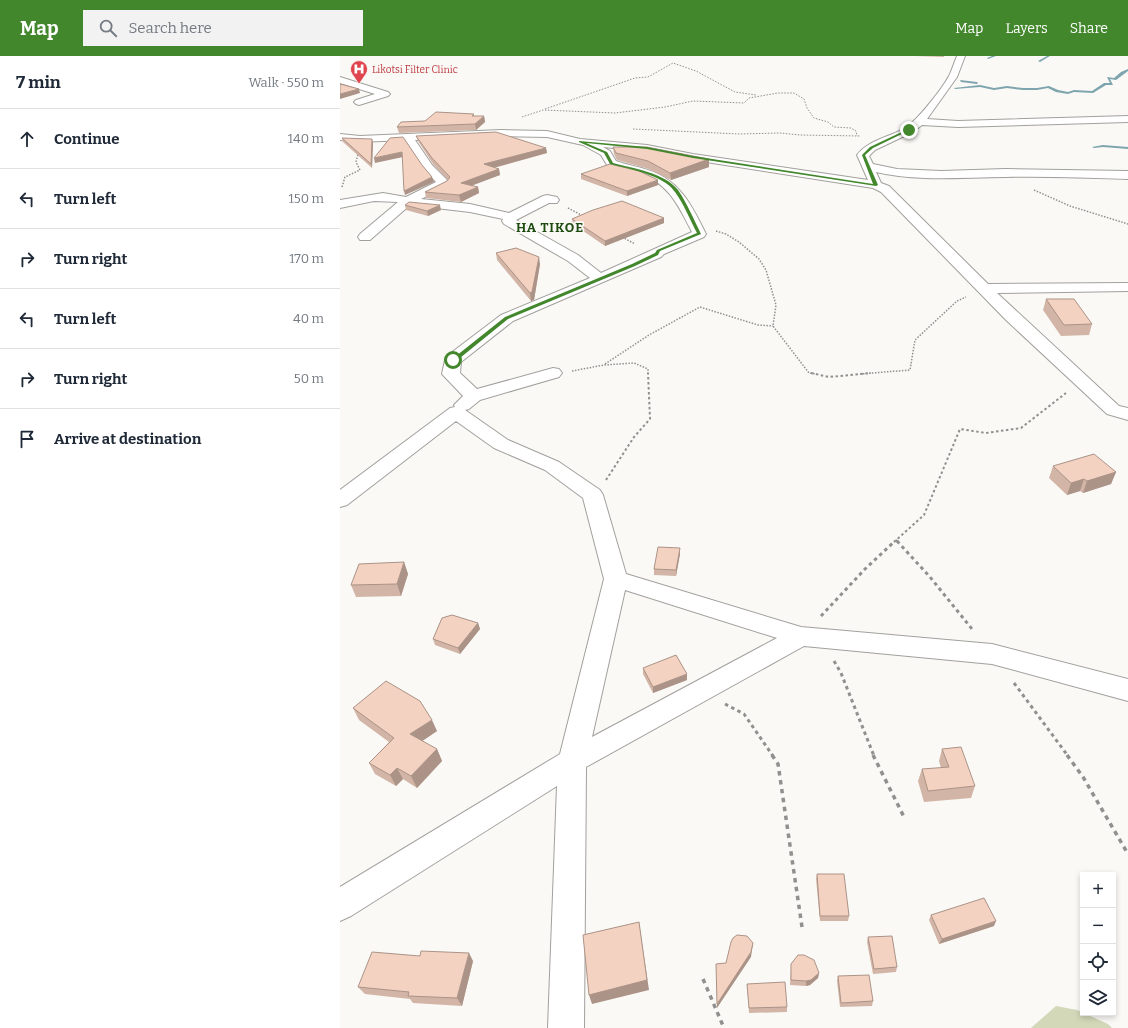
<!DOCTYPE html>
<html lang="en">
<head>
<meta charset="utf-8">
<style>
	:root { --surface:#fff; --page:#f2f2f3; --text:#1f2937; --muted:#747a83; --line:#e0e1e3; --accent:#42872c }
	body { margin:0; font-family:Bitter,serif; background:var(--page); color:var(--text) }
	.controls { position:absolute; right:12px; bottom:12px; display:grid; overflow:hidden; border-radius:0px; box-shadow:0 2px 6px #0003 }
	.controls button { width:36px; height:36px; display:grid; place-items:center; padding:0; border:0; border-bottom:1px solid var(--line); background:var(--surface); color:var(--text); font:20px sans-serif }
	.stop { position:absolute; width:12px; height:12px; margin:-9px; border:3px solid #42872c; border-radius:50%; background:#fff }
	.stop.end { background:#42872c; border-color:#fff; box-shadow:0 1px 4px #0008 }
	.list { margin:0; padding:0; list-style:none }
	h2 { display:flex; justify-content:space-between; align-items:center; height:52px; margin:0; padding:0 16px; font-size:17px }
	h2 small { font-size:13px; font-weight:400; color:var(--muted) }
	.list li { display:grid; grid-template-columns:26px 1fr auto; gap:12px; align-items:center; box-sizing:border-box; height:60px; padding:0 16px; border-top:1px solid var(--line) }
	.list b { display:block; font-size:15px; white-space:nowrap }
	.list em { font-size:13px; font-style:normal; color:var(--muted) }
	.icon { flex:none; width:22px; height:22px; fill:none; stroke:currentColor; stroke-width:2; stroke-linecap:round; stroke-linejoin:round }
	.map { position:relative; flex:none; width:788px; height:972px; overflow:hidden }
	header { display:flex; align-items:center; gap:24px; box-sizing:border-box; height:56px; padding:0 20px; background:var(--accent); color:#fff }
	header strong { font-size:19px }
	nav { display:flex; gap:22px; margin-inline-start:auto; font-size:14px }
	.search { width:280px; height:36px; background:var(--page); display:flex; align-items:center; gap:10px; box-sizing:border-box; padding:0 14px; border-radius:0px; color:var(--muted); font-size:15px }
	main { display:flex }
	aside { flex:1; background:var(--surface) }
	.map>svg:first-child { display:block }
	.green { fill:#d2d8b8 }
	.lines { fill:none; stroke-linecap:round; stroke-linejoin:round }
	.stream { fill:#7ea5ae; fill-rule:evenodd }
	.minor-casing { stroke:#a2a09d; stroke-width:2 }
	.path-far4 { stroke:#91908e; stroke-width:1; stroke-dasharray:1.5 1.5; stroke-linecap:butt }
	.path-far3 { stroke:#91908e; stroke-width:1.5; stroke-dasharray:1.5 1.5; stroke-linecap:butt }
	.path-far2 { stroke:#91908e; stroke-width:2; stroke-dasharray:2.5 2.5; stroke-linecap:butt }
	.path-far1 { stroke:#91908e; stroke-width:3; stroke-dasharray:3.5 3.5; stroke-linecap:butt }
	.path { stroke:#91908e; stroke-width:3.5; stroke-dasharray:4.5 4.5; stroke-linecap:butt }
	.minor { fill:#fff; fill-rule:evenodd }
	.wall { fill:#d2b5a6 }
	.shaded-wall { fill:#ab9387 }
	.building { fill:#f4d2c1; stroke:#ab9387 }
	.route { fill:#42872c }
	.labels { text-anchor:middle; stroke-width:3.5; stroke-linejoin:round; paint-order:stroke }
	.far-health-label { font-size:10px; fill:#be3a42; stroke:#faf9f6; text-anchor:start }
	.far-district-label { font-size:13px; font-weight:bold; letter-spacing:1px; fill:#1e4b10; stroke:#faf9f6 }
</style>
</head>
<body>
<header>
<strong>Map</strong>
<div class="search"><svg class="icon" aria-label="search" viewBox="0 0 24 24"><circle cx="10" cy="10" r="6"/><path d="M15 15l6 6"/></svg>Search here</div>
<nav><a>Map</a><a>Layers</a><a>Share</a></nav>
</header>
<main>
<aside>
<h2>7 min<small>Walk · 550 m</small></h2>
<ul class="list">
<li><svg class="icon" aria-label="ahead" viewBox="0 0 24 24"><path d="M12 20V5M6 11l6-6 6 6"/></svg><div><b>Continue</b></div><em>140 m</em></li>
<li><svg class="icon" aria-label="left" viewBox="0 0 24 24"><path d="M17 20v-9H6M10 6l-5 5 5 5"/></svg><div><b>Turn left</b></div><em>150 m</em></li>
<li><svg class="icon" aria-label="right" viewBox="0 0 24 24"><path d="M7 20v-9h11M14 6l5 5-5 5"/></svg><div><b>Turn right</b></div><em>170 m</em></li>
<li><svg class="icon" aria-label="left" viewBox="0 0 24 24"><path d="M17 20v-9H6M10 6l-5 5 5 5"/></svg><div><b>Turn left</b></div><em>40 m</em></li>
<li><svg class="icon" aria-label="right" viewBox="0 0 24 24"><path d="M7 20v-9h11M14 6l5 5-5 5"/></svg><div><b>Turn right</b></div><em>50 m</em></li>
<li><svg class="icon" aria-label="arrive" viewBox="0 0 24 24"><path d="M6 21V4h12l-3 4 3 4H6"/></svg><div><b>Arrive at destination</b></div></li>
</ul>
</aside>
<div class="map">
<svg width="788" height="972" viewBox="0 0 788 972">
	<rect width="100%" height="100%" fill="#faf9f6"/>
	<path class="green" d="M 716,950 L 737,954 L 768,968 L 772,972 L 691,972 Z"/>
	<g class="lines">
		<path class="stream" d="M 652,0 L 656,0 L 648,3 L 647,2 Z
			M 707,0 L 710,0 L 700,6 L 698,5 Z
			M 788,13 L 788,15 L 776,24 L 770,23 L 773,29 L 766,29 L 753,37 L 734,36 L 728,38 L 716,36 L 708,32 L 697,34 L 683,34 L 667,32 L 654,34 L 640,31 L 615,33 L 614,32 L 640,29 L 654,32 L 667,30 L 683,32 L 697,32 L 709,30 L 718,34 L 728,36 L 734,34 L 752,35 L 764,27 L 770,27 L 767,21 L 774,22 L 781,16 Z
			M 620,24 L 637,26 L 638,27 L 637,28 L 621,26 Z
			M 763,89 L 788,91 L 788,93 L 763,91 L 754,92 L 752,91 Z"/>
		<g class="minor-casing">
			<path id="minor" d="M 617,0 L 625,0 L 617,21 L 587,63 L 618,65 L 788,60 L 788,66 L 618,71 L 582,69 L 573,76 L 535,94 L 529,100 L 533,108 L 557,113 L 601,115 L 666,113 L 788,115 L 788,123 C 747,122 707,120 666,121 C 622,121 579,126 536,116 L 541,127 L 549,130 L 648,228 L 788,227 L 788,235 L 657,237 L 779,350 L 788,352 L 788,364 L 767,358 L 666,264 L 541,136 L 533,132 L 353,104 L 307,95 L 263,91 L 270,95 L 276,105 C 286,109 297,110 308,114 C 340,124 352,150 366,178 L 364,181 L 324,198 L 321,201 L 173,265 L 121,306 L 120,317 L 137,333 L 213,312 L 219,313 L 222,317 L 219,321 L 140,344 L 129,353 L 125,354 L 168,384 L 219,406 L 260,434 L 263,439 L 286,518 L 461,571 L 652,588 L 788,623 L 788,645 L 652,608 L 464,590 L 246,711 L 244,972 L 208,972 L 217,730 L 11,860 L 0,865 L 0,831 L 220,698 L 264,523 L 243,442 L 205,414 L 154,392 L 116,365 L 7,449 L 0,451 L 0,434 L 110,352 L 115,351 L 114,349 L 123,340 L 102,318 L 105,304 L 107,300 L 161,259 L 250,222 L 228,205 L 164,168 L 162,165 L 163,163 L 130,156 L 70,149 L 30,184 L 20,184 L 18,181 L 20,178 L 58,146 L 34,145 L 0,152 L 0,144 L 43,137 L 66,141 L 96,126 L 84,113 L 65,84 L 20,86 L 0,84 L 0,78 L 20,80 L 161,74 L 207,75 L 240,83 L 307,89 L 353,98 L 528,124 L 517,99 C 528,84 550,81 565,72 C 577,65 602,33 609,20 C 612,14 614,7 617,0 ZM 161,80 L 207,81 L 243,89 L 261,99 L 267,109 C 278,114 289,115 300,118 C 329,127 339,151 352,176 L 261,217 L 238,199 L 176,164 L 209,147 L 217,147 L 219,144 L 217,141 L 207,139 L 203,140 L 169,157 L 130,148 L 81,143 L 108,130 L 110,127 L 92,109 L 75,84 ZM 285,534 L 437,582 L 252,681 Z
				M 0,21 L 48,36 L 50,38 L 48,40 L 19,49 L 16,48 L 14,46 L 16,44 L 35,38 L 0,27 Z"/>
		</g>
		<path class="path-far4" d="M 205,53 L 295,22 L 308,21 L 333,7 L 356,15 L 395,36 L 416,39
			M 182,61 L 203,54 L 275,57 L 325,51 L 353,45 L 404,47 L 409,42 L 438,37 L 454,37 L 464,43 L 467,52 L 474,62 L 488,66 L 494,71 L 511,72 L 516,75 L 517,80
			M 293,73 L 399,78 L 440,77 L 460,79 L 520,80"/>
		<path class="path-far3" d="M 2,131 L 5,121 L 20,114 L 16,106 L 18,98
			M 694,134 L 730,150 L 788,168
			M 228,152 L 243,160
			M 376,175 L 386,178 L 399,186 L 419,203 L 426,214 L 436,249 L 433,270 L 469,317 L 476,318
			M 282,181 L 295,188
			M 265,308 L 309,279 L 360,251 L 418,269 L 433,270
			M 232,315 L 264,309 L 294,307 L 308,313 L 308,318
			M 520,318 L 570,314 L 575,284 L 617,245 L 626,241"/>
		<path class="path-far2" d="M 471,317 L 489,321 L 531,317
			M 266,424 L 294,381 L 310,363 L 308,317
			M 556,484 L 558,486
			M 554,486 L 584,459 L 620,373 L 646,377 L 681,372 L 726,337"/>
		<path class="path-far1" d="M 557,485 L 590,521 L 632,573
			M 481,560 L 525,513 L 555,485
			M 494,605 L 501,617 L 534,700
			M 674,627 L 728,700
			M 385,648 L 404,658 L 433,700"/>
		<path class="path" d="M 432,699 L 438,708 L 462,871
			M 533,699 L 565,763
			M 727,699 L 743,721 L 788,798
			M 363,923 L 384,972"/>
		<use href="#minor" class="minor"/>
	</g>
	<path class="wall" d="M 576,0 L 604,0 L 604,1 Z
		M 134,58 L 134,60 L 144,60 L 145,66 L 136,74 L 59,77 L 57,71 L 85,65 Z
		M 76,80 L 206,92 L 207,97 L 154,112 L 159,113 L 160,119 L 131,129 L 138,131 L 139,137 L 121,146 L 86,142 L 85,136 L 107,125 L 108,124 L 93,108 L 78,85 Z
		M 2,82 L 33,87 L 32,112 L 3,86 Z
		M 273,91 L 369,103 L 369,111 L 331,124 L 309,113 L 277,104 L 274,98 Z
		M 241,118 L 318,129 L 287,140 L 241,123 Z
		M 65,149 L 101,154 L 88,160 L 66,154 Z
		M 232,163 L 324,167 L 265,190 L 233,168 Z
		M 156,197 L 200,208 L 194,244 L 191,245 L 157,204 Z
		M 706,243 L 752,268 L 749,279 L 721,280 L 703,254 Z
		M 713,410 L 776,416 L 771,428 L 743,437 L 740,435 L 727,439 L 709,422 Z
		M 340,498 L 336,520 L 314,519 L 314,513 Z
		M 64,506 L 68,518 L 61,540 L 16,541 L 11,529 Z
		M 138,567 L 140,573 L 120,598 L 95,589 L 93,583 Z
		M 303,612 L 347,624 L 313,637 L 303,618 Z
		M 13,652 L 97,675 L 82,685 L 97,693 L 102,705 L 77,732 L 63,723 L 56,730 L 35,718 L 29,707 L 49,686 L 19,664 Z
		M 602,693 L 635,730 L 631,742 L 584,746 L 578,725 L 582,713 L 601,712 L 599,705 Z
		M 477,818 L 509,860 L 508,865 L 480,865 L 476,823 Z
		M 591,859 L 654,870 L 599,888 L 589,864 Z
		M 528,881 L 557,911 L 556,916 L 533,918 L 527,886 Z
		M 133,905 L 122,950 L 73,947 L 70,943 L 25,938 L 18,931 Z
		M 451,908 L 479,917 L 478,922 L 470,929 L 466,930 L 450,929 Z
		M 498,920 L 533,945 L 532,950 L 500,951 L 497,925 Z
		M 407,928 L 447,951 L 447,956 L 409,957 Z"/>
	<path class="shaded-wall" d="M 19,33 L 20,37 L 0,43 L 0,38 Z
		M 144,60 L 145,66 L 136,74 L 135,68 Z
		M 32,83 L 33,87 L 32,112 L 31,108 Z
		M 206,92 L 207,97 L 145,114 L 144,108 Z
		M 62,96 L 63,101 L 35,107 L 34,102 Z
		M 369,103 L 369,111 L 331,124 L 330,117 Z
		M 159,113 L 160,119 L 123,133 L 121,127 Z
		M 92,121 L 94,126 L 65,139 L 64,135 Z
		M 318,124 L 318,129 L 287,140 L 287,135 Z
		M 138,131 L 139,137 L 121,146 L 119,139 Z
		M 100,149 L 101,154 L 88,160 L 87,155 Z
		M 324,162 L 324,167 L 265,190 L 265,185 Z
		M 199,201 L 200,208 L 194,244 L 191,245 L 190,237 Z
		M 776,416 L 771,428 L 743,437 L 747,425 Z
		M 744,423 L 740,435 L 727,439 L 731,427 Z
		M 340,492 L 340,498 L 336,520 L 336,514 Z
		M 64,506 L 68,518 L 61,540 L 57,528 Z
		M 138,567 L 140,573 L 120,598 L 118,592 Z
		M 347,618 L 347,624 L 313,637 L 313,631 Z
		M 92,664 L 97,675 L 75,690 L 70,678 Z
		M 97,693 L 102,705 L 77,732 L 71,720 Z
		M 57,712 L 63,723 L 56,730 L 50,719 Z
		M 656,865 L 654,870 L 599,888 L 602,883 Z
		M 299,866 L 309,934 L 252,948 L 249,939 Z
		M 413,887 L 411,901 L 377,952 L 377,948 Z
		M 129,897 L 133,905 L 122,950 L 117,942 Z
		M 479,917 L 478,922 L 470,929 L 466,930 L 466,925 Z"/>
	<path class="building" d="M 0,28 L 19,33 L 0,38 Z
		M 96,56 L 134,58 L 132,60 L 144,60 L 135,68 L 57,71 L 61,66 L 85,65 Z
		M 156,76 L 206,92 L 144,108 L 159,113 L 121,127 L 138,131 L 119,139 L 85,136 L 107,125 L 110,121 L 92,102 L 76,80 Z
		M 63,81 L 82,109 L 92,121 L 64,135 L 62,96 L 34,102 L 50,82 Z
		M 2,82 L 32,83 L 31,108 Z
		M 273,91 L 307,91 L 369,103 L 330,117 L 308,105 L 276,97 Z
		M 270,108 L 299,115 L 318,124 L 287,135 L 241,118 Z
		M 282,145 L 324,162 L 265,185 L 232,163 L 253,154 Z
		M 69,146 L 100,149 L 87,155 L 65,149 Z
		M 176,192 L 199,201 L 192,236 L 190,237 L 156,197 Z
		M 706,243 L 734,243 L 752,268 L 724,269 Z
		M 754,398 L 776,416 L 747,425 L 744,423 L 731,427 L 713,410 Z
		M 318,491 L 340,492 L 336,514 L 314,513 Z
		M 64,506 L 57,528 L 11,529 L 19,508 Z
		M 112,559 L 138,567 L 118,592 L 93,583 L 102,562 Z
		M 336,599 L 347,618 L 313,631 L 303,612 Z
		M 46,625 L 80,645 L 92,664 L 70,678 L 97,693 L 71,720 L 57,712 L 50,719 L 29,707 L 54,682 L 13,652 Z
		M 621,691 L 635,730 L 588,735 L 582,713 L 609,711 L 602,693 Z
		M 477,818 L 504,818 L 509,860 L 480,860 Z
		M 644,842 L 656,865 L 602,883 L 591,859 Z
		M 299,866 L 307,924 L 249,939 L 243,879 Z
		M 397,879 L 407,880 L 413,887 L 411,896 L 377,948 L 376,908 L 386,907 L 391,886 L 393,882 Z
		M 552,880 L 557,911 L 534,913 L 528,881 Z
		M 81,895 L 129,897 L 117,942 L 68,940 L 69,936 L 18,931 L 32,896 L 80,900 Z
		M 458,899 L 464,899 L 474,904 L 479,917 L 471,924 L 466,925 L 451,924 L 451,908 Z
		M 529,919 L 533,945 L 501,947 L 498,920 Z
		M 445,926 L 447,951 L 409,952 L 407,928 Z"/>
	<path class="route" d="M 568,73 L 570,74 L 533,92 L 525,99 L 538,129 L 536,130 L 353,102 L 307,93 L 246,87 L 267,96 L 273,107 C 292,112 325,117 338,134 C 347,147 354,164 361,178 L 320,195 L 318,199 L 295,210 L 168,263 L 115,306 L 111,304 L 165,261 L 292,208 L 315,197 L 317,194 L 357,177 C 350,164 344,148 335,136 C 324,119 289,113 270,108 L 264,97 L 239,86 L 239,85 L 307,91 L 353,100 L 533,128 L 522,99 L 530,91 Z"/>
	<defs>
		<g id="hospital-pin" transform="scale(0.9)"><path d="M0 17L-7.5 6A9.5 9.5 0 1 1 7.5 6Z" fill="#e0444e" stroke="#faf9f6"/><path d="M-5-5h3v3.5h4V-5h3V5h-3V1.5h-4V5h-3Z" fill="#fff"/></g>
	</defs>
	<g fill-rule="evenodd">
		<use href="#hospital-pin" x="19" y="13"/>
	</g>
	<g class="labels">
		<g class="far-health-label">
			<text x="32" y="17">Likotsi Filter Clinic</text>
		</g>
		<g class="far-district-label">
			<text x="210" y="176">HA TIKOE</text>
		</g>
	</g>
</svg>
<div class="controls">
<button>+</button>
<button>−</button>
<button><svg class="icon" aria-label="locate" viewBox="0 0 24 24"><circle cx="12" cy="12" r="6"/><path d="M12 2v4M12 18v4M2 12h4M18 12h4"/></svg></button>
<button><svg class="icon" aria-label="layers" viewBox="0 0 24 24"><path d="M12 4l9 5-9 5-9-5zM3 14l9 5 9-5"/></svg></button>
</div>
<div class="stop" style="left:113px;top:304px"></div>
<div class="stop end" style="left:569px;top:74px"></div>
</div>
</main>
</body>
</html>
